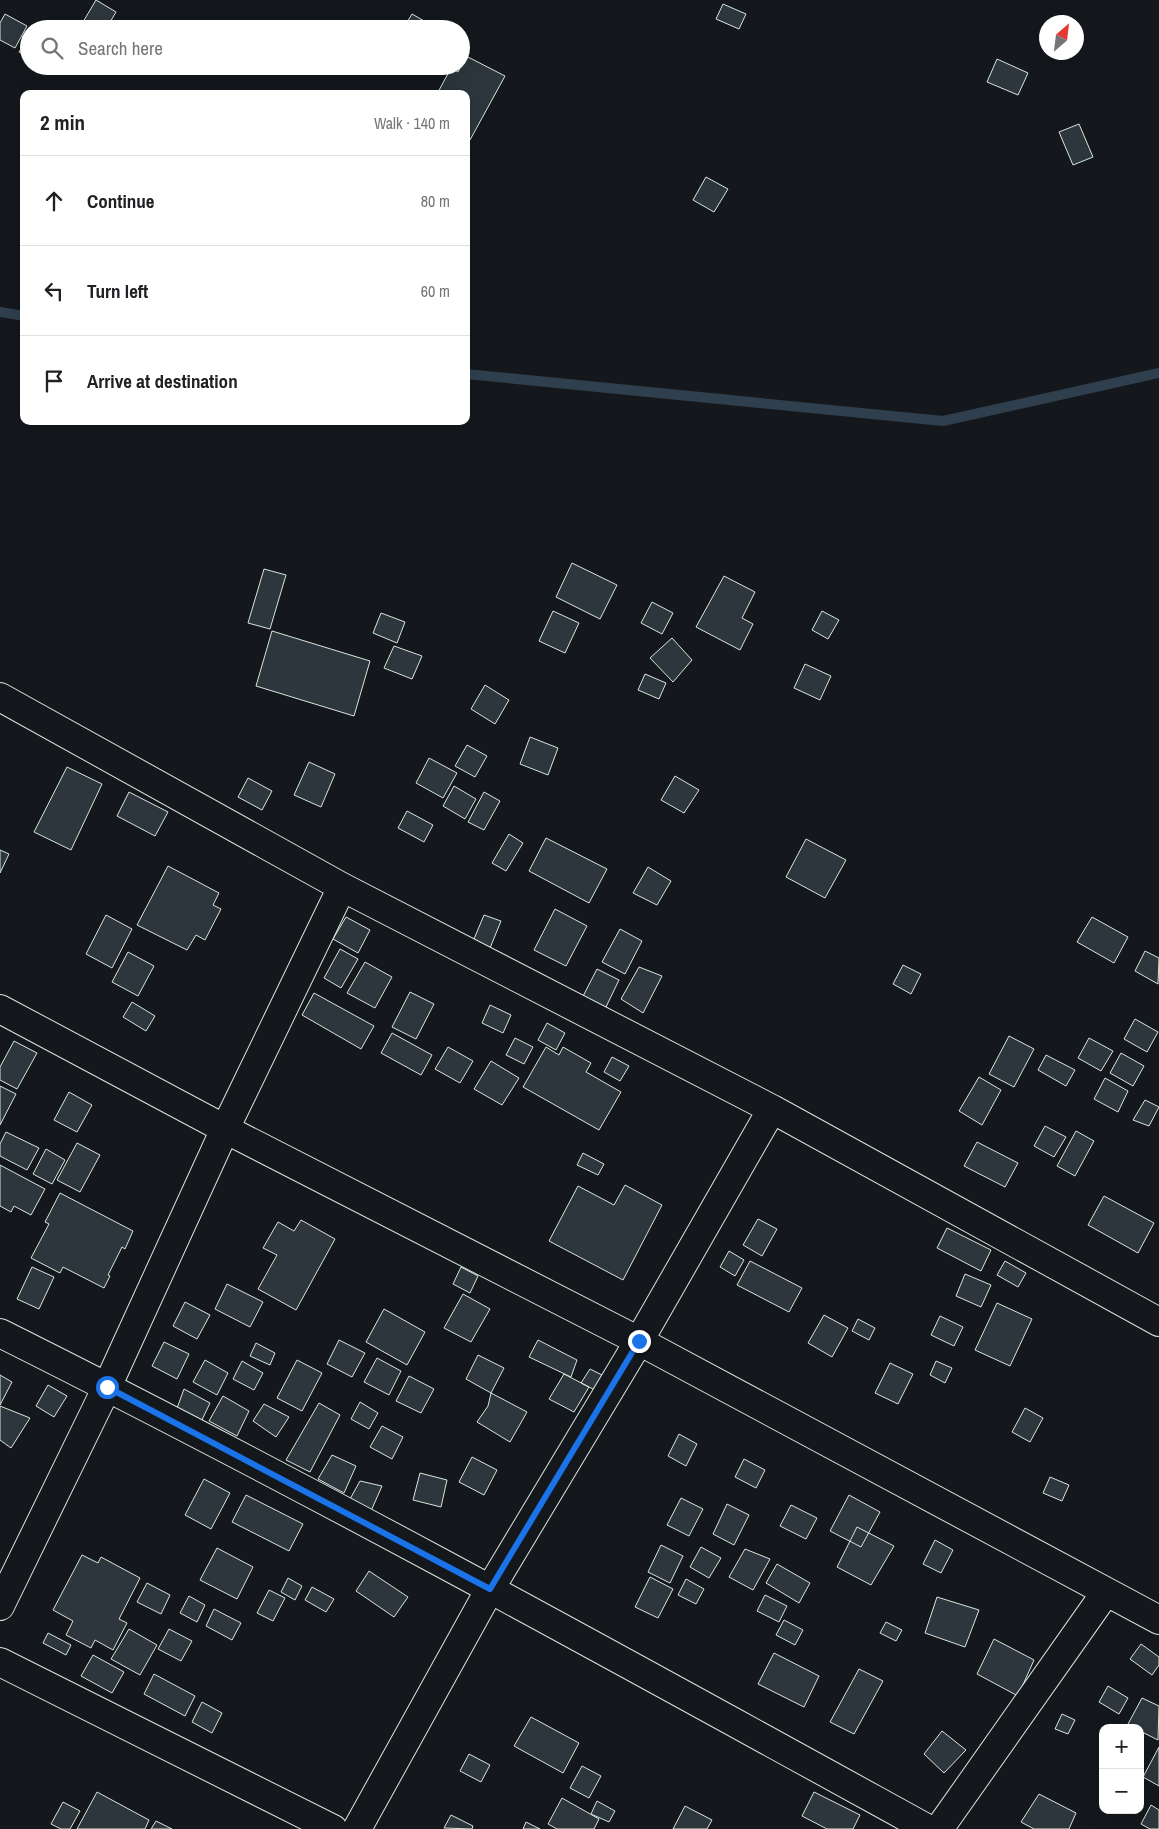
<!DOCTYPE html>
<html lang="en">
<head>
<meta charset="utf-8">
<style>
	:root { --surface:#fff; --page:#f2f2f2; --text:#202124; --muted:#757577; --line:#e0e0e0 }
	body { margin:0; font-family:"Archivo Narrow",sans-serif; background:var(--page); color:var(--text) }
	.controls { position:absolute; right:15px; bottom:15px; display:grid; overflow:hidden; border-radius:10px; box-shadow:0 5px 20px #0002 }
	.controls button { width:45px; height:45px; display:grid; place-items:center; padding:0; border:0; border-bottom:1px solid var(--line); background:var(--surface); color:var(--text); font:25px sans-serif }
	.compass { position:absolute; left:1039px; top:15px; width:45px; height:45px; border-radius:50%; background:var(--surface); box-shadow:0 5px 20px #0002; rotate:28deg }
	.stop { position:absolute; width:15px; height:15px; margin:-11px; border:4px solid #1a73e8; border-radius:50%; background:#fff }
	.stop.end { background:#1a73e8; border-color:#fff; box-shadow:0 1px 5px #0008 }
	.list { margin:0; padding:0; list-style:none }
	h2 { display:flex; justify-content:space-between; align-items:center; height:65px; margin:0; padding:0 20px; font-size:21px }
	h2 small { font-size:16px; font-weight:400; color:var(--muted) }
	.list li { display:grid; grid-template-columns:32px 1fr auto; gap:15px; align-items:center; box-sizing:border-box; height:90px; padding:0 20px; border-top:1px solid var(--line) }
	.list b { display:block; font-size:19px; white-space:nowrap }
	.list em { font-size:16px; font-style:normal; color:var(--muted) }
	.icon { flex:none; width:28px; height:28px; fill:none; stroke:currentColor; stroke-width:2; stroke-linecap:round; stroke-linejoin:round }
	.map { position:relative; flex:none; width:1159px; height:1829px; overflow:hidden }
	.search { position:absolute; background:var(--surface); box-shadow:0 5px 20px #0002; left:20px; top:20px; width:450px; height:55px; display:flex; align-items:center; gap:12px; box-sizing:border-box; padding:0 18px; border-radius:28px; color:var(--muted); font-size:19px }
	.panel { position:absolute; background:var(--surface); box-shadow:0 5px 20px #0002; left:20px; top:90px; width:450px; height:335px; border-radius:10px }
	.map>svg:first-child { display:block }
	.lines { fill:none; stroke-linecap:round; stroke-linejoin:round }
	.stream { stroke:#2f3f4d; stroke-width:10 }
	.building { fill:#2c363c; stroke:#d8e6dc }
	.minor-casing { stroke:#d8e6dc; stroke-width:30 }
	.minor { stroke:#14181c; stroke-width:28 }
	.route { stroke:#1a73e8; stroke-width:6 }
</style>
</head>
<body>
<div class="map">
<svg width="1159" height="1829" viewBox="0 0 1159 1829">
	<rect width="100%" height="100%" fill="#14181c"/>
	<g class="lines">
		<path class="stream" d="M 0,312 L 24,316
			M 466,374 L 943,421 L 1159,373"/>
	</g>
	<path class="building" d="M 96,0 L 116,12 L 106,29 L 93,29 L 83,22 Z
		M 723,4 L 746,14 L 739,29 L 716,19 Z
		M 5,14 L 27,26 L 15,48 L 0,40 L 0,23 Z
		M 412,14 L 438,29 L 403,29 Z
		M 28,37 L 29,37 L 29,57 L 19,52 Z
		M 466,56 L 505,76 L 470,140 L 466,138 L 466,94 L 437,94 L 451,68 L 458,72 Z
		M 997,59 L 1028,73 L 1018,95 L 987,82 Z
		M 1079,124 L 1093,157 L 1073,165 L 1059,132 Z
		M 706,177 L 728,189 L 714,212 L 693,200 Z
		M 572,563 L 617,585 L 600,619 L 556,597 Z
		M 264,569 L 286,575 L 270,629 L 248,623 Z
		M 724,576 L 755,592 L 742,618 L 753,624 L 740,650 L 696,627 Z
		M 652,602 L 673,613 L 662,634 L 641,623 Z
		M 553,611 L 579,623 L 565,653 L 539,641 Z
		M 822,611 L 839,620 L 828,639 L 812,630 Z
		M 381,613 L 405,622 L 397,643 L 373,633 Z
		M 272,631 L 370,661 L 354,716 L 256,686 Z
		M 672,638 L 692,660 L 673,682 L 650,658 Z
		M 394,646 L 422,656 L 412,679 L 384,668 Z
		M 805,664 L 831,676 L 820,700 L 794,688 Z
		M 645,674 L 666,683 L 659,699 L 638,690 Z
		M 485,685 L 509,700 L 495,724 L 471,709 Z
		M 530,737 L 558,748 L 548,775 L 520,764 Z
		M 467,745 L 487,756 L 475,777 L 455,766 Z
		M 429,758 L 457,773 L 443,798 L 416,783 Z
		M 309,762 L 335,774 L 321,807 L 294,795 Z
		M 67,767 L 102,784 L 71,850 L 34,832 Z
		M 675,776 L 699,790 L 684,813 L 661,800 Z
		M 248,778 L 272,791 L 262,810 L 238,797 Z
		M 454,786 L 476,799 L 465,819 L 443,806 Z
		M 129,792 L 168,812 L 155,836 L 117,816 Z
		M 484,792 L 500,801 L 484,830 L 468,822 Z
		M 407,811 L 433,825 L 424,842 L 398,828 Z
		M 509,834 L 523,843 L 506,871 L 492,863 Z
		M 546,838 L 607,869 L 589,903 L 529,871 Z
		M 806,839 L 846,860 L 825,898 L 786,877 Z
		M 0,850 L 9,854 L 0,873 Z
		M 168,866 L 219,893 L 213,905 L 221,909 L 205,940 L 196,935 L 187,950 L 137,925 Z
		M 648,867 L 671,881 L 657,905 L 633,893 Z
		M 555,909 L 587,926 L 566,966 L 534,950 Z
		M 106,915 L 132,929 L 112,968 L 86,954 Z
		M 484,915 L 501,921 L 486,958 L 469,951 Z
		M 346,917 L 370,930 L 358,953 L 333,939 Z
		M 1092,917 L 1128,937 L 1114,963 L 1077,942 Z
		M 620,929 L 642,941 L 625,974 L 602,962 Z
		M 340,949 L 358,959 L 341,988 L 324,978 Z
		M 1145,951 L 1159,958 L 1158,984 L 1135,971 Z
		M 128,952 L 154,966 L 138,996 L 112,982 Z
		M 365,962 L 392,977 L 375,1008 L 347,993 Z
		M 903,965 L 921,974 L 911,994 L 893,984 Z
		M 639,967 L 662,976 L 643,1013 L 621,999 Z
		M 597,969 L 619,980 L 606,1007 L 592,1011 L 579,1004 Z
		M 410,992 L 434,1004 L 416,1039 L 392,1027 Z
		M 314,993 L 374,1026 L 361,1049 L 302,1015 Z
		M 132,1002 L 155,1016 L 146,1031 L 123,1017 Z
		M 490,1005 L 511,1015 L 503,1033 L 482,1023 Z
		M 1135,1019 L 1158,1032 L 1147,1052 L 1124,1039 Z
		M 547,1023 L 565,1033 L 556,1050 L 538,1040 Z
		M 392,1033 L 432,1055 L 421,1075 L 381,1053 Z
		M 1009,1036 L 1034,1049 L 1014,1087 L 989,1074 Z
		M 515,1038 L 533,1047 L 524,1064 L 506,1055 Z
		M 1089,1038 L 1113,1051 L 1101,1071 L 1078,1058 Z
		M 14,1041 L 37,1053 L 17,1089 L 0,1080 L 0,1067 Z
		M 448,1047 L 473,1061 L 460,1083 L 435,1069 Z
		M 546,1047 L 559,1055 L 563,1047 L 591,1063 L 586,1072 L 621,1092 L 599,1130 L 523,1087 Z
		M 1121,1053 L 1144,1066 L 1133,1086 L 1110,1073 Z
		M 1046,1055 L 1075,1070 L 1066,1086 L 1038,1070 Z
		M 612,1057 L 629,1066 L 620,1081 L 604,1072 Z
		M 491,1061 L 519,1078 L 502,1105 L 474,1089 Z
		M 979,1077 L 1001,1090 L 982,1125 L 959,1111 Z
		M 1105,1078 L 1128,1091 L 1118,1112 L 1094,1099 Z
		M 0,1086 L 16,1094 L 0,1125 Z
		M 69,1092 L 92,1105 L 77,1132 L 54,1120 Z
		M 1145,1100 L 1159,1107 L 1149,1126 L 1133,1120 Z
		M 1045,1126 L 1066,1137 L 1054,1157 L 1034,1146 Z
		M 1076,1131 L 1094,1141 L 1075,1176 L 1057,1166 Z
		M 6,1132 L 39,1148 L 27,1170 L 0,1156 L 0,1144 Z
		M 977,1142 L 1018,1163 L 1005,1187 L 964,1166 Z
		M 77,1143 L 100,1155 L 80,1192 L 57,1180 Z
		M 46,1149 L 65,1160 L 52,1184 L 33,1174 Z
		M 583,1153 L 604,1164 L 598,1175 L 577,1165 Z
		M 0,1165 L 45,1189 L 31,1215 L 14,1206 L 11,1212 L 0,1206 Z
		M 625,1185 L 662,1205 L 623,1280 L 549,1241 L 578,1186 L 614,1205 Z
		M 60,1193 L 133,1231 L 125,1249 L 122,1247 L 108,1275 L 110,1276 L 104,1288 L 63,1267 L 60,1273 L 31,1258 L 49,1224 L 45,1222 Z
		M 1104,1196 L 1154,1223 L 1138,1253 L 1088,1225 Z
		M 758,1219 L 777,1229 L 762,1256 L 743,1245 Z
		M 301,1220 L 335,1239 L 296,1310 L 258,1289 L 277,1255 L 263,1248 L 278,1222 L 294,1231 Z
		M 947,1228 L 991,1250 L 981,1271 L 937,1248 Z
		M 729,1251 L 744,1260 L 735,1276 L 720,1267 Z
		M 750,1261 L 802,1288 L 789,1312 L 737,1285 Z
		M 1005,1261 L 1026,1273 L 1018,1287 L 997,1275 Z
		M 32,1267 L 54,1277 L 39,1309 L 17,1299 Z
		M 461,1267 L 478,1276 L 470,1293 L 453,1284 Z
		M 965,1274 L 991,1285 L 981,1307 L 956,1296 Z
		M 227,1284 L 263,1302 L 250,1327 L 215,1309 Z
		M 463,1294 L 490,1309 L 471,1342 L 444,1328 Z
		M 185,1302 L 210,1315 L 197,1339 L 173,1326 Z
		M 997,1303 L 1032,1319 L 1010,1366 L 975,1350 Z
		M 384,1309 L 425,1332 L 407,1365 L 366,1342 Z
		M 824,1315 L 848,1328 L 832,1357 L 808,1343 Z
		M 940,1316 L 963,1327 L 954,1346 L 931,1335 Z
		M 858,1319 L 875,1328 L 869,1340 L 852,1331 Z
		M 339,1340 L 365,1353 L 352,1377 L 327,1364 Z
		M 538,1340 L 577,1360 L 571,1377 L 529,1357 Z
		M 164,1342 L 189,1354 L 177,1379 L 152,1366 Z
		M 256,1343 L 275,1353 L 270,1365 L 250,1356 Z
		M 478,1355 L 504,1368 L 491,1393 L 466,1379 Z
		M 377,1358 L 401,1371 L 389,1395 L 364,1382 Z
		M 205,1360 L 228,1373 L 217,1395 L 193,1382 Z
		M 297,1360 L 322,1373 L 302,1411 L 277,1398 Z
		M 242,1361 L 263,1373 L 254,1390 L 233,1379 Z
		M 936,1361 L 952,1368 L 945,1383 L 930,1375 Z
		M 890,1363 L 913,1374 L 898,1404 L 875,1393 Z
		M 590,1369 L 602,1375 L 595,1390 L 581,1383 Z
		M 564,1374 L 589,1387 L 574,1412 L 549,1399 Z
		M 0,1375 L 12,1382 L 0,1405 Z
		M 409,1376 L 434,1389 L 421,1413 L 396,1401 Z
		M 48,1385 L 67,1396 L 54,1417 L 36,1406 Z
		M 184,1389 L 210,1403 L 200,1424 L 176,1411 Z
		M 491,1393 L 527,1412 L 510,1442 L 477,1422 L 488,1406 Z
		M 223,1396 L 249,1411 L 237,1436 L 209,1421 Z
		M 360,1402 L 378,1413 L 369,1429 L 351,1419 Z
		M 319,1403 L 340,1415 L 310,1472 L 286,1460 Z
		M 264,1404 L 289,1417 L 276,1437 L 253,1421 Z
		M 0,1406 L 30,1418 L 11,1448 L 0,1440 Z
		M 1025,1408 L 1043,1418 L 1030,1442 L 1012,1432 Z
		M 382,1426 L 403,1437 L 392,1459 L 370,1447 Z
		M 679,1434 L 697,1444 L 686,1466 L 668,1456 Z
		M 332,1455 L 356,1466 L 344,1493 L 318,1479 Z
		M 472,1457 L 497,1470 L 484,1495 L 459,1482 Z
		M 744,1459 L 765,1470 L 756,1488 L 735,1477 Z
		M 420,1473 L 447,1480 L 441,1507 L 413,1500 Z
		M 1050,1477 L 1069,1485 L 1062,1501 L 1043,1493 Z
		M 204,1479 L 230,1493 L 211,1529 L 185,1515 Z
		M 360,1481 L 382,1486 L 371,1511 L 350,1499 Z
		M 246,1495 L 303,1524 L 289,1551 L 232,1522 Z
		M 849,1495 L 880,1512 L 861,1547 L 830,1531 Z
		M 681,1498 L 703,1509 L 689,1536 L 667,1525 Z
		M 727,1504 L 749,1515 L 734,1545 L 713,1534 Z
		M 791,1505 L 817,1518 L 806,1539 L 780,1526 Z
		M 857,1527 L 894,1546 L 871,1585 L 837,1567 Z
		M 935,1540 L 953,1550 L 941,1573 L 923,1564 Z
		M 661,1545 L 683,1556 L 670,1583 L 648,1572 Z
		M 701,1547 L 721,1558 L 709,1578 L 690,1567 Z
		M 217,1548 L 253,1567 L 237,1599 L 200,1580 Z
		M 745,1549 L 770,1559 L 753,1590 L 729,1577 Z
		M 82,1555 L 98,1563 L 101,1557 L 140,1578 L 119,1619 L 127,1623 L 113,1650 L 95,1640 L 91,1648 L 66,1635 L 73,1621 L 53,1610 Z
		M 777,1564 L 810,1583 L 799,1603 L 766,1583 Z
		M 369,1571 L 408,1597 L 394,1617 L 356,1591 Z
		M 650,1577 L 673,1589 L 658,1618 L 635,1607 Z
		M 288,1578 L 302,1586 L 295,1600 L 281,1592 Z
		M 686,1579 L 704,1589 L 696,1604 L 678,1595 Z
		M 147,1583 L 170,1595 L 161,1614 L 137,1602 Z
		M 312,1587 L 334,1599 L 326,1612 L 305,1600 Z
		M 269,1590 L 285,1598 L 273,1621 L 257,1613 Z
		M 765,1595 L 787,1606 L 779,1622 L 757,1611 Z
		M 189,1596 L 205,1605 L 197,1622 L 180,1613 Z
		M 937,1597 L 979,1610 L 965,1647 L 925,1633 Z
		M 214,1609 L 241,1623 L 232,1640 L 206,1626 Z
		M 784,1620 L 803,1630 L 795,1645 L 776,1635 Z
		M 886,1622 L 902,1630 L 896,1641 L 880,1633 Z
		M 129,1629 L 157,1645 L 140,1675 L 111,1659 Z
		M 169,1629 L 192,1641 L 181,1661 L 158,1649 Z
		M 48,1633 L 71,1645 L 66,1655 L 43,1643 Z
		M 994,1639 L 1034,1660 L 1018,1696 L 977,1674 Z
		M 1141,1644 L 1159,1657 L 1159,1665 L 1152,1675 L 1130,1659 Z
		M 774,1653 L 819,1676 L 804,1707 L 758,1684 Z
		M 93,1655 L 124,1672 L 112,1693 L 81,1676 Z
		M 859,1669 L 883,1681 L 854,1734 L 830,1722 Z
		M 154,1674 L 195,1696 L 185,1716 L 144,1694 Z
		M 1108,1686 L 1128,1698 L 1119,1714 L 1099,1702 Z
		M 1142,1698 L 1159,1706 L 1158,1740 L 1140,1731 L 1140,1728 L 1135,1728 L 1128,1724 Z
		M 202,1702 L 222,1713 L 212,1733 L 192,1722 Z
		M 1062,1714 L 1075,1720 L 1068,1734 L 1055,1729 Z
		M 531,1717 L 579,1743 L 563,1773 L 514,1746 Z
		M 942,1731 L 966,1750 L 944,1773 L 924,1754 Z
		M 1159,1747 L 1159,1786 L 1143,1777 Z
		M 469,1754 L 490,1765 L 481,1782 L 460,1771 Z
		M 582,1766 L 601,1776 L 589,1798 L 570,1788 Z
		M 97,1792 L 149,1820 L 145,1829 L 77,1829 Z
		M 814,1792 L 860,1815 L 853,1829 L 827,1829 L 802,1816 Z
		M 1039,1794 L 1076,1813 L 1069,1829 L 1034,1829 L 1021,1822 Z
		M 562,1798 L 599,1819 L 594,1829 L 557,1829 L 548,1824 Z
		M 597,1801 L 615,1811 L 609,1822 L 591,1814 Z
		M 63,1802 L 80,1811 L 70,1829 L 61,1829 L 51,1824 Z
		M 1151,1805 L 1159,1810 L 1159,1829 L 1150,1829 L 1141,1824 Z
		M 685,1806 L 712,1820 L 707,1829 L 673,1829 Z
		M 451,1815 L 473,1826 L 472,1829 L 444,1828 Z
		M 156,1821 L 172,1829 L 151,1829 Z
		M 526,1822 L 540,1829 L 523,1829 Z"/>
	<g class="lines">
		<g class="minor-casing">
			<path id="minor" d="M 0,697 L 342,887 L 772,1109 L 1159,1322
				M 0,1009 L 225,1129 L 639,1341 L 1159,1620
				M 0,1333 C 314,1490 621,1660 928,1829
				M 0,1606 L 107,1387 L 225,1129 L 342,887
				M 0,1662 L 333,1829
				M 357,1829 L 490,1589 L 639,1341 L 772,1109
				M 939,1829 L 1106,1592"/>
		</g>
		<use href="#minor" class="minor"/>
	</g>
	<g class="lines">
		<path class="route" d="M 107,1387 L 490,1589 L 639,1341"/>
	</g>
</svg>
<div class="controls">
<button>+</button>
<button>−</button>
</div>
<svg class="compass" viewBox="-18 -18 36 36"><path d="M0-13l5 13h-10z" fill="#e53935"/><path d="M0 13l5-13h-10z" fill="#757577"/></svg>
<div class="stop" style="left:107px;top:1387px"></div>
<div class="stop end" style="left:639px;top:1341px"></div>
<div class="search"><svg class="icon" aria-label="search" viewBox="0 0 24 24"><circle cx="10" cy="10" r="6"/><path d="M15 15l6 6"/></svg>Search here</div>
<section class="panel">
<h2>2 min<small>Walk · 140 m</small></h2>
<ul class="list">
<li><svg class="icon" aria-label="ahead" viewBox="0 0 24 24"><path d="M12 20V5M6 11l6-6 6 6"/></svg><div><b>Continue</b></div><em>80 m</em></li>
<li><svg class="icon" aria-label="left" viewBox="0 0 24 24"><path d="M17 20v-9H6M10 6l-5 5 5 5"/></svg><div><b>Turn left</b></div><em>60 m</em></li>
<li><svg class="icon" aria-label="arrive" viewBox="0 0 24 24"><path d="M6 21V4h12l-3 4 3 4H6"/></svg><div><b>Arrive at destination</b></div></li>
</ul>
</section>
</div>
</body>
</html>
